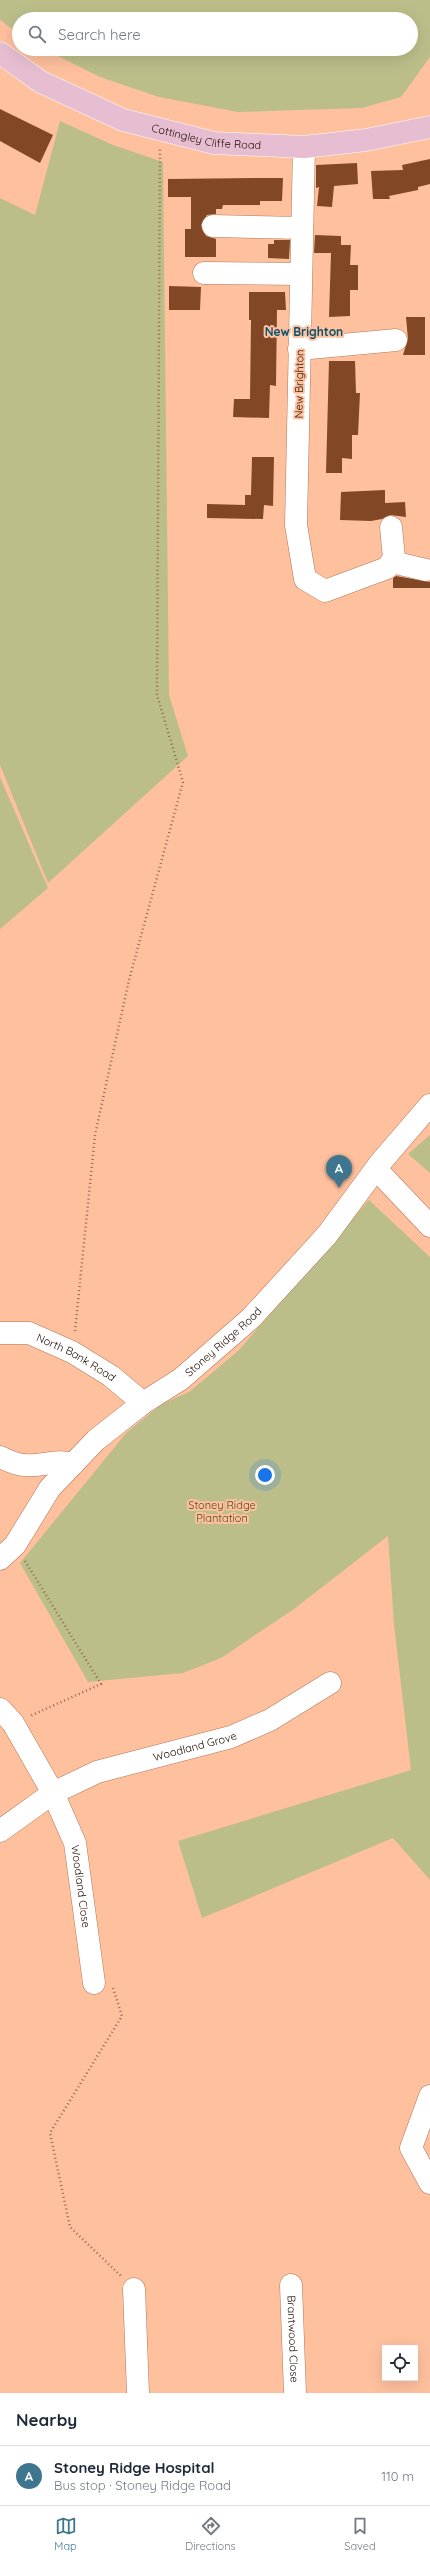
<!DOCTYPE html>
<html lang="en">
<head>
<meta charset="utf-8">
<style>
	:root { --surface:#fff; --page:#f2f2f3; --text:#1f2937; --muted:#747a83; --line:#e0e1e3; --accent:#3e7690 }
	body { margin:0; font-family:Quicksand,sans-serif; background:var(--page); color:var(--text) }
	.controls { position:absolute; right:12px; bottom:12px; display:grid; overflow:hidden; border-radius:0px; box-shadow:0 4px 16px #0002 }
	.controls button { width:36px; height:36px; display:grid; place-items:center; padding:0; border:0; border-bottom:1px solid var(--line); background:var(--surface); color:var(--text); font:20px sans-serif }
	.you { position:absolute; left:265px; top:1475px; width:14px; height:14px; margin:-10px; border:3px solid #fff; border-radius:50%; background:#1a73e8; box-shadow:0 0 0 6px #1a73e833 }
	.badge { display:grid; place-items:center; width:26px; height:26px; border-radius:50%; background:var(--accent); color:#fff; font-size:13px; font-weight:700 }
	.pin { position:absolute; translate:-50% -33px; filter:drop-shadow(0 1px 2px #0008) }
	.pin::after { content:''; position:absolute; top:21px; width:14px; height:12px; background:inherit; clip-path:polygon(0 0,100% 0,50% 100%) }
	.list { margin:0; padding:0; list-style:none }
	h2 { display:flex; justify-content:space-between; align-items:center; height:52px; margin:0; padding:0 16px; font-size:17px }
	h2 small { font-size:13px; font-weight:400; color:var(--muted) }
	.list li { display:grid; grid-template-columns:26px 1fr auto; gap:12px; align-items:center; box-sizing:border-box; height:60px; padding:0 16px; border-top:1px solid var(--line) }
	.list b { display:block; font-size:15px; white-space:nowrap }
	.list p { margin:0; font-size:13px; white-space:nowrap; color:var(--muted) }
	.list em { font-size:13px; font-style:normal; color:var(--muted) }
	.icon { flex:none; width:22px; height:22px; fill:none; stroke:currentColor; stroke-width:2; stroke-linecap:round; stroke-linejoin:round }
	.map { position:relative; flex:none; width:430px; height:2393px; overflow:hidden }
	.search { position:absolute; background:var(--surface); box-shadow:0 4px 16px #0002; left:12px; right:12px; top:12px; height:44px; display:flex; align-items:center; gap:10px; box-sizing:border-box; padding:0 14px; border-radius:22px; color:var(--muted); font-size:15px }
	.sheet { height:112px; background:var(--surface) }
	nav { display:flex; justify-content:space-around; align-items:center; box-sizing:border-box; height:56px; border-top:1px solid var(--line); background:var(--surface); font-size:11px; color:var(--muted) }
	nav a { display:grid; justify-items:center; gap:2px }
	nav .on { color:var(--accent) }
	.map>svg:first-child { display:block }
	.green { fill:#bcbe8a }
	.building { fill:#824724 }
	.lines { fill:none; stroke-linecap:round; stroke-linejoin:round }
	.minor-casing { stroke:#b17757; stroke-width:23 }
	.major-casing { stroke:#fff; stroke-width:23 }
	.path { stroke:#946953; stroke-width:2.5; stroke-dasharray:1 3; stroke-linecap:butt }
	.minor { stroke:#fff; stroke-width:22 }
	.major { stroke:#e7bed1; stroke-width:22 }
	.labels { text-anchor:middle; stroke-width:4; stroke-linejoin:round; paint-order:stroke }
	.street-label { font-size:11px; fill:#210b02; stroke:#ffc09e }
	.park-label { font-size:11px; fill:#4d4e18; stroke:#ffc09e }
	.neighbourhood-label { font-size:12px; font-weight:bold; fill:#05526e; stroke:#ffc09e }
</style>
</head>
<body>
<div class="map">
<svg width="430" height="2393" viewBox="0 0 430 2393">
	<rect width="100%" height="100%" fill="#ffc09e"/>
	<path class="green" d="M 0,0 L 430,0 L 430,57 L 401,97 L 362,108 L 238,112 L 159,97 L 100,77 L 44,49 L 411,49 L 411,19 L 19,19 L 19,34 L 0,20 Z
		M 60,121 L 113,145 L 163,162 L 169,695 L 188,756 L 48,883 L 0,765 L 0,198 L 35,215 Z
		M 0,777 L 48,888 L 0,929 Z
		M 430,1135 L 430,1173 L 408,1154 Z
		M 369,1200 L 430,1257 L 430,1880 L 393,1838 L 202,1918 L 178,1841 L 411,1770 L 394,1625 L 388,1536 L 294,1609 L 221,1658 L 183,1673 L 88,1682 L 20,1563 L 127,1432 L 162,1404 L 189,1392 L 238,1351 Z"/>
	<path class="building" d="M 0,109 L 53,135 L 40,163 L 0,141 Z
		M 430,159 L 430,184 L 418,187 L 418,190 L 389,196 L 390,199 L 373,199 L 371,171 L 403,170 L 402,165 Z
		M 357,163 L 358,184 L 334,186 L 332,207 L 317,206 L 319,187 L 316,188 L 316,165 Z
		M 266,178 L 283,178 L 282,201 L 260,201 L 260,205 L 223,205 L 222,209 L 216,209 L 216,214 L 207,215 L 201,225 L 206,236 L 216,239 L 216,257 L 185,257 L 185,229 L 191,229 L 191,197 L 168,197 L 168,179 Z
		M 315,235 L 341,236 L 341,245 L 351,245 L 350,265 L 358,265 L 358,290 L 350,290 L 350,316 L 329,317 L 331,253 L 314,253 Z
		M 274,240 L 290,240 L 289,259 L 268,258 L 268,244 L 274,244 Z
		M 169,286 L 201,287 L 200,310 L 169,310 Z
		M 249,292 L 285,292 L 286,310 L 277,310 L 276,386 L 270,385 L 269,418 L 233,417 L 234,399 L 250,399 L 251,320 L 249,320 Z
		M 406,317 L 425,317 L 425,355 L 403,355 L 408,339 Z
		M 329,361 L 355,361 L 356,393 L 360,393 L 358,435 L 352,435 L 352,459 L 342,458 L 342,473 L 326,473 Z
		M 252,457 L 274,457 L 273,506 L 264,505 L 263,519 L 207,518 L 207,504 L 245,505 L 245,495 L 251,495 Z
		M 385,490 L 385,503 L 405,502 L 406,517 L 390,515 L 382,519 L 371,521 L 340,520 L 341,492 Z
		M 396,576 L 430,582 L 430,588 L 393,588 L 393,578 Z"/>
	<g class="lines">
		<g class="minor-casing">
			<g id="minor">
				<path d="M 304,147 L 296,525 L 305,579 L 325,591 L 387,568 L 394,558 L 391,527"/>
				<path d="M 213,226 L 302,228"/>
				<path d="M 204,273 L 301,274"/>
				<path d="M 299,349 L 396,340"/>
				<path d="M 392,562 L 426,570"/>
				<path d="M 376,1169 L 430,1226"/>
				<path id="s1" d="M 0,1333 L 29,1333 L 72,1352 L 111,1376 L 143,1403"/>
				<path d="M 0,1457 C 7,1460 16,1465 24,1465 C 41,1467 55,1459 73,1464"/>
				<path id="s2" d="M 0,1559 L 15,1545 L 50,1488 L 96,1440 L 143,1403 L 181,1379 L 251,1318 L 327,1235 L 380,1163 L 430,1105"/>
				<path id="s3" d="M 0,1709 L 13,1723 L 53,1793 L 75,1843 L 94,1983"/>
				<path id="s4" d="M 0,1831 L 53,1793 L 97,1772 L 231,1737 L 270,1720 L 330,1683"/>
				<path d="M 430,2096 L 411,2148 L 430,2183"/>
				<path id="s5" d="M 291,2285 L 295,2393"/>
				<path d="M 134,2289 L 138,2393"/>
			</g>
		</g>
		<g class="major-casing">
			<g id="major">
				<path id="s6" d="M 0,53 L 41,82 L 123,120 L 214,143 L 304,147 L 366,140 L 430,127"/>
			</g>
		</g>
		<path class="path" d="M 75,1331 L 95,1135 L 129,980 L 183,782 L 157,695 L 160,148
			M 25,1561 L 101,1684 L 30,1716
			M 113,1988 L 122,2016 L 50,2133 L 70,2227 L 121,2276"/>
		<use href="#minor" class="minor"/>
		<use href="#major" class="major"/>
	</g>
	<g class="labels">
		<g class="street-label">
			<text dy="4" stroke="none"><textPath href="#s6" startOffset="226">Cottingley Cliffe Road</textPath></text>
			<text transform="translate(299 384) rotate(-89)" y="4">New Brighton</text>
			<text dy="4" stroke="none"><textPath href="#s2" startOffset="315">Stoney Ridge Road</textPath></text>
			<text dy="4" stroke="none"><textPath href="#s1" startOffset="82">North Bank Road</textPath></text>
			<text dy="4" stroke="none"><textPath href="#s4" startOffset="215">Woodland Grove</textPath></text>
			<text dy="4" stroke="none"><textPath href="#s3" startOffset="198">Woodland Close</textPath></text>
			<text dy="4" stroke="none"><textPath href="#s5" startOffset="54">Brantwood Close</textPath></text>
		</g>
		<g class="park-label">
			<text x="222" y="1509">Stoney Ridge<tspan x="222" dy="13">Plantation</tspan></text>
		</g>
		<g class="neighbourhood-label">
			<text x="304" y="336">New Brighton</text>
		</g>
	</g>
</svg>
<div class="controls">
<button><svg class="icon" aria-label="locate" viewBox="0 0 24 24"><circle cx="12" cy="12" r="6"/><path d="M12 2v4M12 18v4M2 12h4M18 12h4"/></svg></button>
</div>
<div class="you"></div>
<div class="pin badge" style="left:339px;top:1188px">A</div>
<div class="search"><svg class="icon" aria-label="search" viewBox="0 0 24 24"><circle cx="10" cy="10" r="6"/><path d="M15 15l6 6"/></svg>Search here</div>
</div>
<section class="sheet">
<h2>Nearby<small></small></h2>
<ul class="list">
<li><span class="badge">A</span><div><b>Stoney Ridge Hospital</b><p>Bus stop · Stoney Ridge Road</p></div><em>110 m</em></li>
</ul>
</section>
<nav>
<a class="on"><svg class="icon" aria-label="map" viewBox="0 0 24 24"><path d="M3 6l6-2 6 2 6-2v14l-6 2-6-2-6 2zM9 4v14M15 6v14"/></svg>Map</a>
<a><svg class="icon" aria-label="directions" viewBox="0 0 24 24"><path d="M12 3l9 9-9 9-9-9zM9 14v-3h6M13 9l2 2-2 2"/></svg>Directions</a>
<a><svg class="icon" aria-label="saved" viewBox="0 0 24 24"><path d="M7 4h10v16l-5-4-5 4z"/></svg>Saved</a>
</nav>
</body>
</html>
